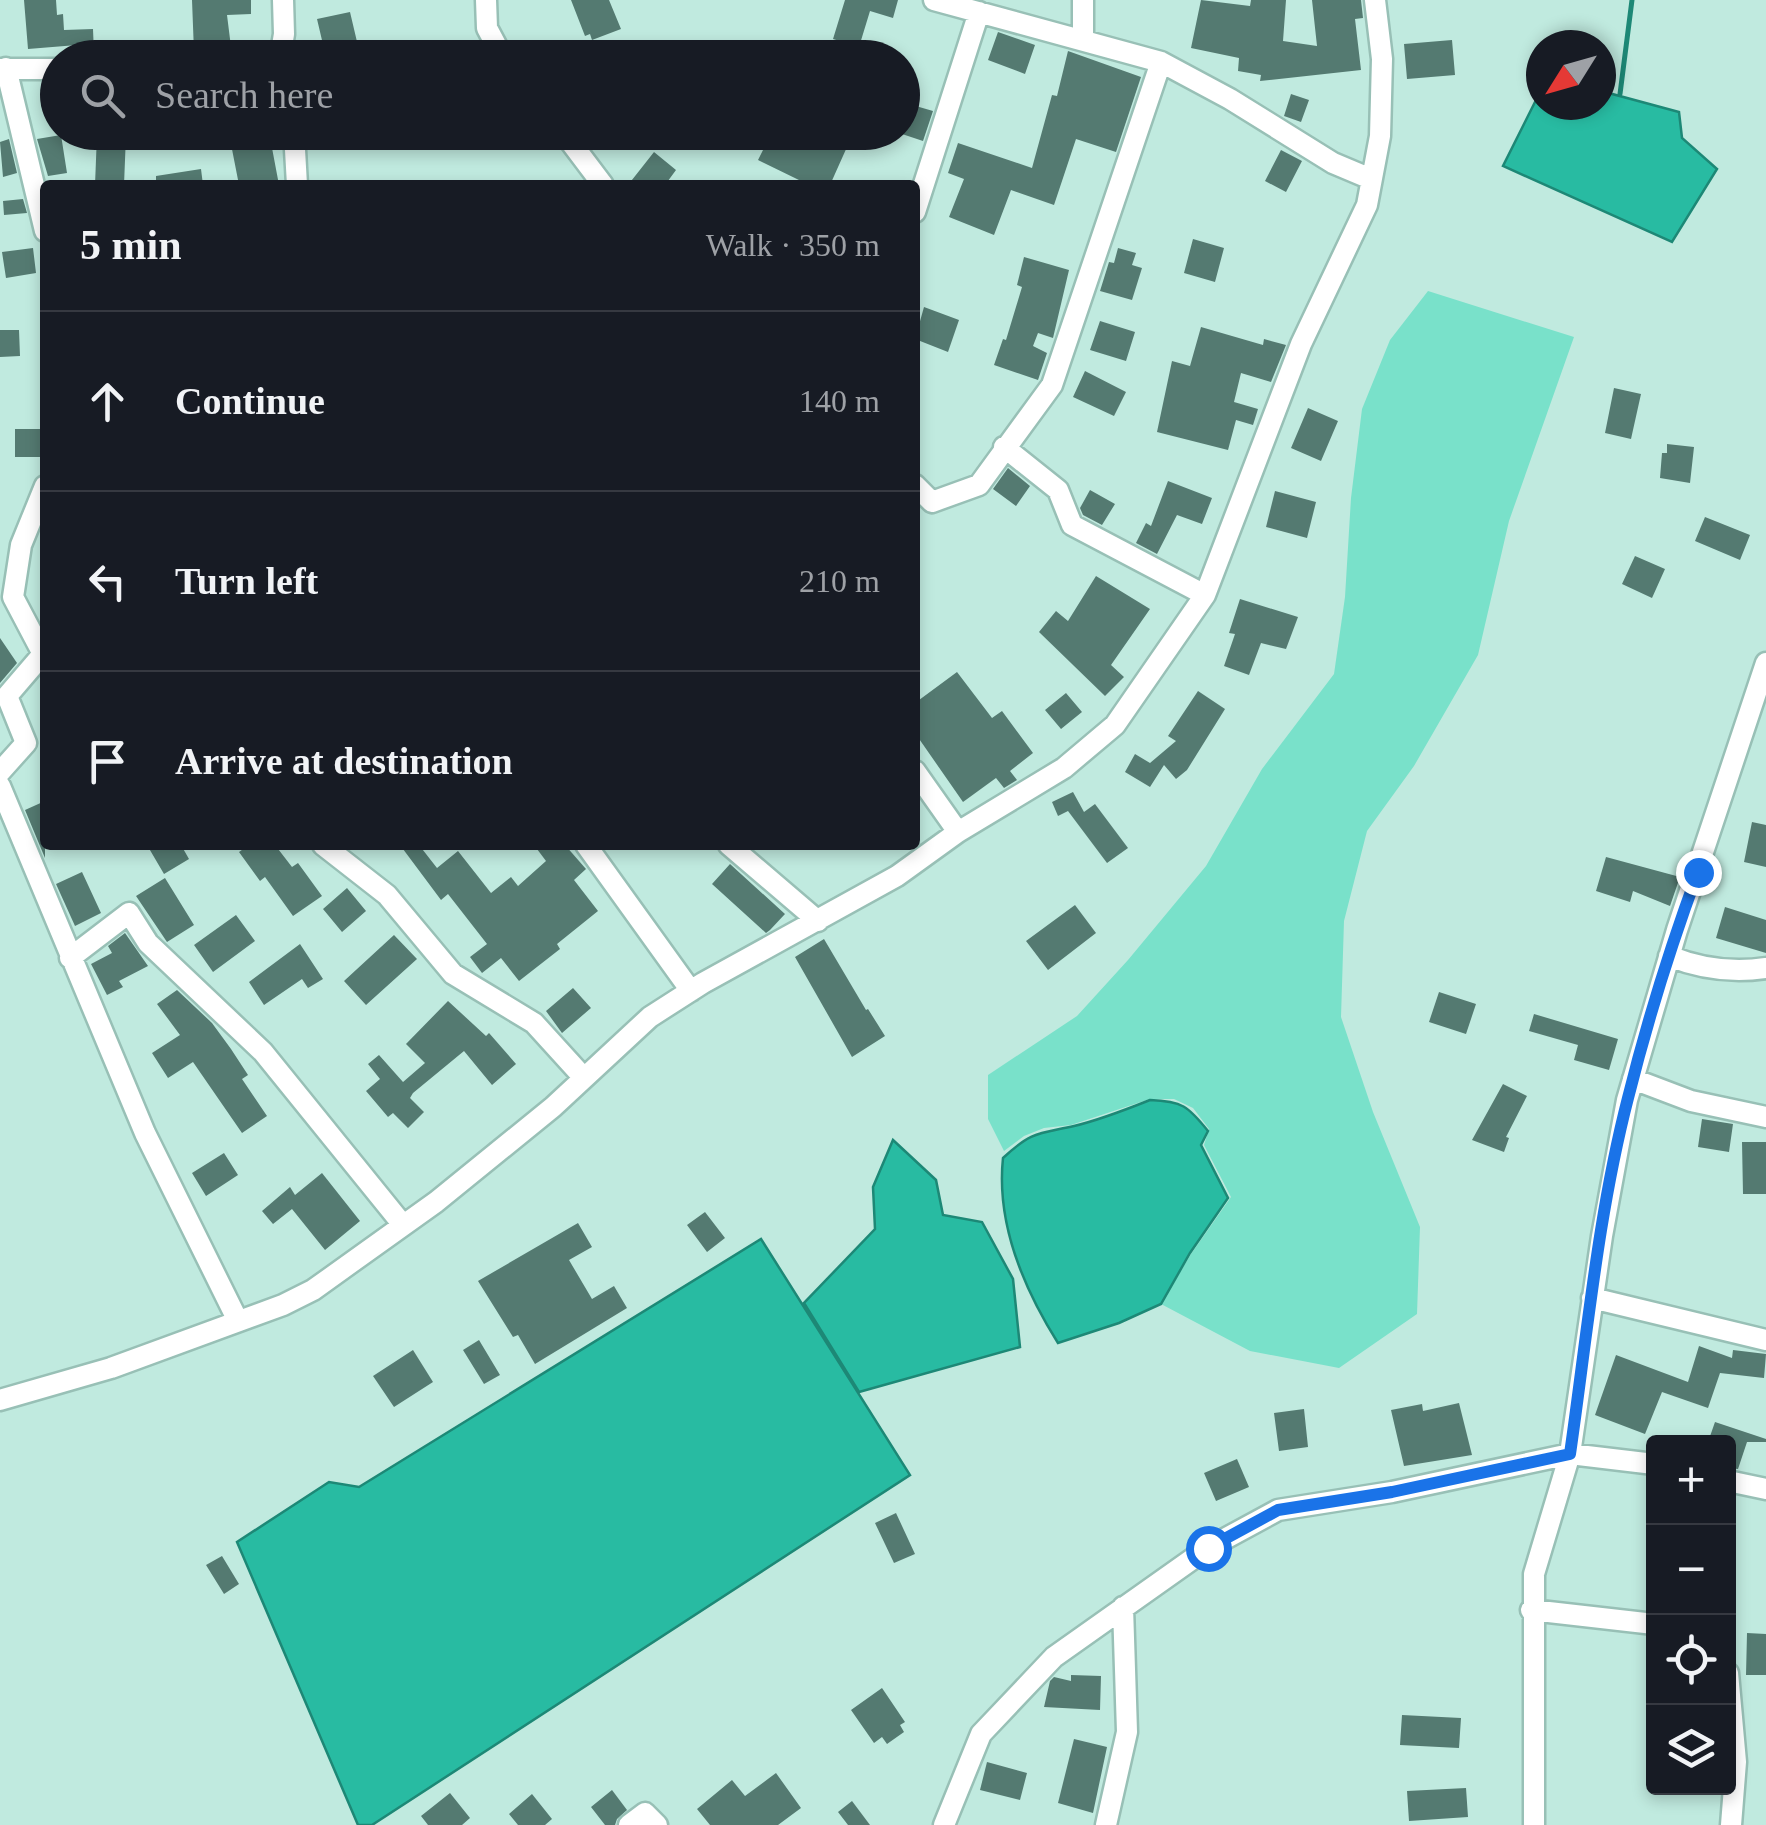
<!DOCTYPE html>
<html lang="en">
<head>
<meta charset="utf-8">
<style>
	:root { --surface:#171b24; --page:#20242c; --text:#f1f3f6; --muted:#9ea1a6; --line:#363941 }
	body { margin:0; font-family:"Times New Roman",serif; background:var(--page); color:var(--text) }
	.controls { position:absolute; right:30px; bottom:30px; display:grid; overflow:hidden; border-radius:10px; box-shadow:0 5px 15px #0003 }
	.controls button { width:90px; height:90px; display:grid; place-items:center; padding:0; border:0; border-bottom:2px solid var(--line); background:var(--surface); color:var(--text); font:50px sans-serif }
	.compass { position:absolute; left:1526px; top:30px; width:90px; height:90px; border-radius:50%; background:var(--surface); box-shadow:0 5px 15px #0003; rotate:233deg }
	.stop { position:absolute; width:30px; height:30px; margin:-22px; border:8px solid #1a73e8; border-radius:50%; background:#fff }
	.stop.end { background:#1a73e8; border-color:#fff; box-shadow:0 2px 10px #0008 }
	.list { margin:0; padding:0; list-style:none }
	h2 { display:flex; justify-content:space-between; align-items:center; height:130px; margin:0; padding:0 40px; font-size:42px }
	h2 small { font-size:32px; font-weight:400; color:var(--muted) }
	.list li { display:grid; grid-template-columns:65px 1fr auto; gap:30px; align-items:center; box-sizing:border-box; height:180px; padding:0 40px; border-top:2px solid var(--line) }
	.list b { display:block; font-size:38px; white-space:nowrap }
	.list em { font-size:32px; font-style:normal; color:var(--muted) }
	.icon { flex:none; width:55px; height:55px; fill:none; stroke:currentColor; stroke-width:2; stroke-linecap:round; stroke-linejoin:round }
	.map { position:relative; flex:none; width:1766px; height:1825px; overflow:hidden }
	.search { position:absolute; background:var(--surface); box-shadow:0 5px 15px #0003; left:40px; top:40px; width:880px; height:110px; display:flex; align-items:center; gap:25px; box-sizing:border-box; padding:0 35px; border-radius:55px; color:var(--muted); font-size:38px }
	.panel { position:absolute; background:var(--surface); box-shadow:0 5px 15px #0003; left:40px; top:180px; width:880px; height:670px; border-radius:10px }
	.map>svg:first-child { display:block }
	.green { fill:#79e1ca }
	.water { fill:#28bba2; stroke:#1d8876; stroke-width:2.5 }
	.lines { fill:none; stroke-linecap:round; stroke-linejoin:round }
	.stream { stroke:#1d8876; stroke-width:5 }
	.building { fill:#547a71 }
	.minor-casing { stroke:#98c0b6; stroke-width:25 }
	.minor { stroke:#fff; stroke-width:20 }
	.route { stroke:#1a73e8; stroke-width:12 }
</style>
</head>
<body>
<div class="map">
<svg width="1766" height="1825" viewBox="0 0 1766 1825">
	<rect width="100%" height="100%" fill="#c0eadf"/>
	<path class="green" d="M 1428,291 L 1574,337 L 1509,521 L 1478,655 L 1414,766 L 1367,831 L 1344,921 L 1341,1017 L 1373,1112 L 1420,1227 L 1417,1314 L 1339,1368 L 1250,1351 L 1161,1304 L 1191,1254 L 1231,1197 L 1204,1145 L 1209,1129 L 1193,1108 L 1174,1099 L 1150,1099 L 1071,1125 L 1044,1128 L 1024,1136 L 1004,1151 L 988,1119 L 988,1075 L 1077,1016 L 1128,960 L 1206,866 L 1262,769 L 1334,674 L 1345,597 L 1351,498 L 1362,409 L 1390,340 Z"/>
	<path class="water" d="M 1541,90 L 1541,105 L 1601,105 L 1601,91 L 1679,112 L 1682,138 L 1717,169 L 1672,242 L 1503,166 Z
		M 1150,1100 C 1182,1101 1188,1106 1208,1131 L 1201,1145 L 1228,1198 L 1190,1253 L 1161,1304 L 1119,1323 L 1058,1343 C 1024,1289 996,1224 1003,1158 C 1032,1131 1038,1134 1074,1126 C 1100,1120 1125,1110 1150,1100 Z
		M 893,1140 L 936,1180 L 943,1215 L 982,1222 L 1013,1279 L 1020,1347 L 859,1392 L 804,1303 L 875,1229 L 873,1187 Z
		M 761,1239 L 910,1475 L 372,1825 L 358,1825 L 237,1542 L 329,1482 L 359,1487 Z"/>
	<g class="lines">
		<path class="stream" d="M 1620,94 L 1632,0"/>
	</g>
	<path class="building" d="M 24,0 L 56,0 L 57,15 L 63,14 L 64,30 L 93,29 L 94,54 L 77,54 L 77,45 L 28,49 Z
		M 192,0 L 251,0 L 251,14 L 227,15 L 231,47 L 194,52 Z
		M 571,0 L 609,0 L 621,29 L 592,40 L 590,34 L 585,36 Z
		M 845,0 L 898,0 L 893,18 L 870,11 L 859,47 L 833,39 Z
		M 1201,0 L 1250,6 L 1251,0 L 1286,0 L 1283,41 L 1317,46 L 1312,0 L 1361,0 L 1363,18 L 1355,19 L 1361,70 L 1260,81 L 1261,75 L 1238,71 L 1239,58 L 1191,48 Z
		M 350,12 L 358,46 L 325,53 L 317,19 Z
		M 998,32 L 1035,45 L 1025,74 L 988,60 Z
		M 1452,40 L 1455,75 L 1407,79 L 1404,44 Z
		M 1068,51 L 1141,77 L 1116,152 L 1076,139 L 1054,205 L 1011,190 L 994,235 L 949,217 L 964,179 L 948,173 L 958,143 L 1032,168 L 1052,95 L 1057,96 Z
		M 1291,94 L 1309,100 L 1301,122 L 1284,116 Z
		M 902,102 L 933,111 L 923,141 L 902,134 Z
		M 269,132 L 279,185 L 239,185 L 230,139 Z
		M 772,132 L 800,132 L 818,142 L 821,135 L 847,147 L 830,185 L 799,185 L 801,181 L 758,160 Z
		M 97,134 L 126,135 L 124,185 L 95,185 Z
		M 61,135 L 67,173 L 48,176 L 37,139 Z
		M 9,139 L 17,173 L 3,177 L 0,142 Z
		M 1281,150 L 1302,161 L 1286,192 L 1265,181 Z
		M 654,152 L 676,170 L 665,185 L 628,185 Z
		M 201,169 L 203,185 L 156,185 L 156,176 Z
		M 23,199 L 27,213 L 4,215 L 3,201 Z
		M 1193,239 L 1224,248 L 1215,282 L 1184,273 Z
		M 33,248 L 36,273 L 6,278 L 2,252 Z
		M 1118,248 L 1136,253 L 1132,265 L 1142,268 L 1132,300 L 1100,291 L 1109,262 L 1114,263 Z
		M 1024,257 L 1069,270 L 1053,338 L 1038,333 L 1033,346 L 1047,353 L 1038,380 L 994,365 L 1003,339 L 1006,340 L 1022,287 L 1017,285 Z
		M 924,307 L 959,320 L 948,352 L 915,339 Z
		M 1100,321 L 1135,332 L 1126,361 L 1090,350 Z
		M 1201,327 L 1263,345 L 1264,339 L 1286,345 L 1271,382 L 1241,373 L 1234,402 L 1258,409 L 1253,425 L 1236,420 L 1228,450 L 1157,432 L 1172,361 L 1190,366 Z
		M 0,330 L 19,330 L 20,356 L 0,357 Z
		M 1085,371 L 1126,392 L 1114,416 L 1073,397 Z
		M 1614,388 L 1641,394 L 1631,439 L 1605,433 Z
		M 1308,408 L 1338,421 L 1321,461 L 1291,448 Z
		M 15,429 L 40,429 L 40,457 L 15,457 Z
		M 1667,444 L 1694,447 L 1690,483 L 1660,478 L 1662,453 L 1667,453 Z
		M 1008,468 L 1030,486 L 1016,506 L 993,489 Z
		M 1168,481 L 1212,498 L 1202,524 L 1177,515 L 1157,554 L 1136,543 L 1146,523 L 1151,526 Z
		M 1090,490 L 1115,504 L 1102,525 L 1083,515 L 1080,508 Z
		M 1275,491 L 1316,502 L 1307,538 L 1266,527 Z
		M 1705,517 L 1750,535 L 1740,560 L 1695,541 Z
		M 1635,556 L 1665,569 L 1652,598 L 1622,584 Z
		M 1096,576 L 1150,609 L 1111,665 L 1124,677 L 1105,696 L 1039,632 L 1056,611 L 1068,621 Z
		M 1240,599 L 1298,617 L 1286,649 L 1261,643 L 1249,675 L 1224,666 L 1235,634 L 1229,633 Z
		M 0,638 L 17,663 L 0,683 Z
		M 957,672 L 992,718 L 1002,711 L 1033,753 L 1010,771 L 1017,780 L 1004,788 L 996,778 L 963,802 L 915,733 L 915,703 Z
		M 1198,691 L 1225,709 L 1187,770 L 1176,779 L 1164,765 L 1150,787 L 1125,772 L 1135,754 L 1150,763 L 1176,741 L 1168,736 Z
		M 1066,693 L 1082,712 L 1061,729 L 1045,710 Z
		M 1073,792 L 1084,812 L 1095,804 L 1128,848 L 1107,863 L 1068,811 L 1058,816 L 1052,802 Z
		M 45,801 L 45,858 L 25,810 Z
		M 1752,822 L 1766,825 L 1766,867 L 1744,862 Z
		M 147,845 L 181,845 L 189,859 L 164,874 Z
		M 249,845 L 275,845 L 292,867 L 298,863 L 322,896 L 293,916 L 265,877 L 260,881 L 239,852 Z
		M 400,845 L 419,845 L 437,868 L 458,851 L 491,893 L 511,877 L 518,886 L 546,861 L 534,845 L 565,845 L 586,869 L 574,880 L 598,911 L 557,944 L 560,949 L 519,981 L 501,958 L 482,973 L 470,957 L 487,944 L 448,894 L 441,900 Z
		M 1606,857 L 1680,877 L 1670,906 L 1633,891 L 1630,902 L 1596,891 Z
		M 730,864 L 785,914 L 770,930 L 766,933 L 712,884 Z
		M 82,872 L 101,913 L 75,926 L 56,884 Z
		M 165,878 L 194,925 L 167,942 L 136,896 Z
		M 347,888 L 366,911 L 342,932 L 323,909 Z
		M 1075,905 L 1096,933 L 1048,970 L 1026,941 Z
		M 1725,907 L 1766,920 L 1766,953 L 1716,938 Z
		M 236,915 L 255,941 L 213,972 L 194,945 Z
		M 125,933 L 148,966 L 119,981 L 123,987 L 107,995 L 91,964 L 112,953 L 108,946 Z
		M 394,935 L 417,959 L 366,1005 L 344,981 Z
		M 824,939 L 866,1010 L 868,1009 L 885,1036 L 852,1057 L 795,957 Z
		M 300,944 L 323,979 L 308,988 L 302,979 L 264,1005 L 249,982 Z
		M 573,988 L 591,1008 L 562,1033 L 546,1011 Z
		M 177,990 L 212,1023 L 231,1049 L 248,1075 L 242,1079 L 267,1116 L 242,1133 L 193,1062 L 168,1078 L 152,1053 L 180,1035 L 157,1004 Z
		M 1439,992 L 1476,1004 L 1466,1034 L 1429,1022 Z
		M 448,1001 L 486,1036 L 489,1033 L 516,1064 L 492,1085 L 464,1051 L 413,1093 L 410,1098 L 424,1112 L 408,1128 L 393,1113 L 388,1117 L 366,1091 L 380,1079 L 368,1064 L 379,1055 L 403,1082 L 425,1063 L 406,1044 Z
		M 1534,1014 L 1618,1039 L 1609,1070 L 1574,1060 L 1578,1045 L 1529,1031 Z
		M 1503,1084 L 1527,1096 L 1506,1137 L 1509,1138 L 1504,1152 L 1472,1140 Z
		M 1702,1119 L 1733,1124 L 1729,1152 L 1698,1147 Z
		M 1742,1142 L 1766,1142 L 1766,1194 L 1743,1194 Z
		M 224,1153 L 238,1175 L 206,1196 L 192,1173 Z
		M 322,1173 L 360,1221 L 325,1250 L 292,1209 L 273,1224 L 262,1211 L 290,1187 L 295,1195 Z
		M 705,1212 L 725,1238 L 707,1252 L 687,1225 Z
		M 578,1223 L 592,1247 L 569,1260 L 592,1299 L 614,1286 L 627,1308 L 535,1364 L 518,1335 L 513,1337 L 478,1281 Z
		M 479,1340 L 500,1375 L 484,1384 L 463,1350 Z
		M 1699,1346 L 1732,1358 L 1733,1350 L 1766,1354 L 1764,1378 L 1720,1373 L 1708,1408 L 1662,1392 L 1645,1434 L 1595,1415 L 1616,1355 L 1688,1382 Z
		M 413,1350 L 433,1382 L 394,1407 L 373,1376 Z
		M 1459,1403 L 1472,1455 L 1404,1466 L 1391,1410 L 1422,1404 L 1423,1411 Z
		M 1304,1409 L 1308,1447 L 1279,1451 L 1274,1413 Z
		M 1715,1422 L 1766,1439 L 1766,1442 L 1747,1442 L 1738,1469 L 1728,1468 L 1728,1442 L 1708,1442 Z
		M 1237,1459 L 1249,1487 L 1216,1501 L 1204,1473 Z
		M 896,1513 L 915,1554 L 894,1563 L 875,1523 Z
		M 222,1556 L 239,1584 L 224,1594 L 206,1565 Z
		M 1747,1633 L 1766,1634 L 1766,1675 L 1746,1675 Z
		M 1071,1675 L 1101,1676 L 1100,1710 L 1044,1707 L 1050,1681 L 1054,1677 L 1071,1681 Z
		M 882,1688 L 905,1722 L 900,1725 L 904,1732 L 887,1744 L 882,1737 L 874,1743 L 851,1710 Z
		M 1402,1715 L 1461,1718 L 1459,1748 L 1400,1745 Z
		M 1074,1739 L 1107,1747 L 1093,1813 L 1058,1803 Z
		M 987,1762 L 1027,1773 L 1020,1800 L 980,1790 Z
		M 776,1773 L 801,1808 L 778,1825 L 710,1825 L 697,1809 L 732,1780 L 745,1796 Z
		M 1466,1788 L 1468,1817 L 1409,1821 L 1407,1791 Z
		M 612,1790 L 627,1810 L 617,1819 L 615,1825 L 605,1825 L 591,1807 Z
		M 450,1793 L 470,1818 L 462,1825 L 428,1825 L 421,1816 Z
		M 532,1794 L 552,1819 L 545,1825 L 518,1825 L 509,1814 Z
		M 852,1801 L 870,1825 L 848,1825 L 838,1812 Z"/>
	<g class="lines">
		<g class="minor-casing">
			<path id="minor" d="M 486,0 L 487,28 L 503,58
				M 934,0 L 1161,62 L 1230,99 L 1333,163 L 1371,179
				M 1083,39 L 1083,0
				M 280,58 L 284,34 L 283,0
				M 6,68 L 45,231
				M 0,69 L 58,69
				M 294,132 L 297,185
				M 563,132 L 603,185
				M 915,212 L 979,12
				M 1004,447 L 1058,490 L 1072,525 L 1205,595
				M 915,485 L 932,502 L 979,485 L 1052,385 L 1161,62
				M 915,771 L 958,832
				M 0,772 L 26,743 L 7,696 L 43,654 L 13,597 L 21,545 L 45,486
				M 0,786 L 145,1133 L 238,1321
				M 323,845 L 387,895 L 453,974 L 534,1023 L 584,1078
				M 586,845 L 691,991
				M 729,845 L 818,921
				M 1669,956 C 1701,969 1732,973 1766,968
				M 70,958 L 129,913 L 148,943 L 263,1052 L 403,1225
				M 1633,1079 L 1691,1101 L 1766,1117
				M 1592,1298 L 1766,1340
				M 0,1400 L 111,1368 L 283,1305 L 313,1290 L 436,1202 L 553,1107 L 650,1017 L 703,983 L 897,876 L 958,832 L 1064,768 L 1115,725 L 1205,595 L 1301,344 L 1367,205 L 1380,136 L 1382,59 L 1375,0
				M 1728,1481 L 1766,1489
				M 1531,1610 L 1654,1624
				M 1728,1673 L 1736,1762 L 1731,1825
				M 629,1825 L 645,1813 L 657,1825
				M 944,1825 L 981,1734 L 1054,1657 L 1208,1548 L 1278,1510 L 1392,1492 L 1570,1454 L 1654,1464
				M 1106,1825 L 1127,1732 L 1123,1607
				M 1534,1825 L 1534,1574 L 1570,1454 L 1602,1236 L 1627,1100 L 1677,930 L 1766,663"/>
		</g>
		<use href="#minor" class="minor"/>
	</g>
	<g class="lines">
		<path class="route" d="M 1208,1548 L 1278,1510 L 1392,1492 L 1570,1454 C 1587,1336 1598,1214 1628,1098 C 1647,1022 1671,945 1698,872"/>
	</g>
</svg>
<div class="controls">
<button>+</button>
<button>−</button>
<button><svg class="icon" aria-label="locate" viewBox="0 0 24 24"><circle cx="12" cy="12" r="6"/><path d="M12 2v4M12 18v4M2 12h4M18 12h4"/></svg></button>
<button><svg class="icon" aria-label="layers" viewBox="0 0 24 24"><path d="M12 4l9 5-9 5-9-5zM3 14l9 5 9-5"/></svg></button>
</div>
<svg class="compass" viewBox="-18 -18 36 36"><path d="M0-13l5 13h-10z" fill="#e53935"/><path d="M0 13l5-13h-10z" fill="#9ea1a6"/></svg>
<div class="stop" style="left:1208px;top:1548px"></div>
<div class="stop end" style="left:1698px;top:872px"></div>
<div class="search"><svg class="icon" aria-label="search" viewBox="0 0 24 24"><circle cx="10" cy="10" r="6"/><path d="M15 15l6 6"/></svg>Search here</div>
<section class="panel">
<h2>5 min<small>Walk · 350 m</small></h2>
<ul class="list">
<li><svg class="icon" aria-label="ahead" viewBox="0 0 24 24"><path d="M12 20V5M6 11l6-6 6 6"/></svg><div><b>Continue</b></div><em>140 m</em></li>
<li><svg class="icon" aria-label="left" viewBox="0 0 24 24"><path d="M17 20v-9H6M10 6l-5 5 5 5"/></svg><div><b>Turn left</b></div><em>210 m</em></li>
<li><svg class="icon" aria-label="arrive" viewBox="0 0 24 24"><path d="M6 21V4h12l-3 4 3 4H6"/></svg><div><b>Arrive at destination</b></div></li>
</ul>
</section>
</div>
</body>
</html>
